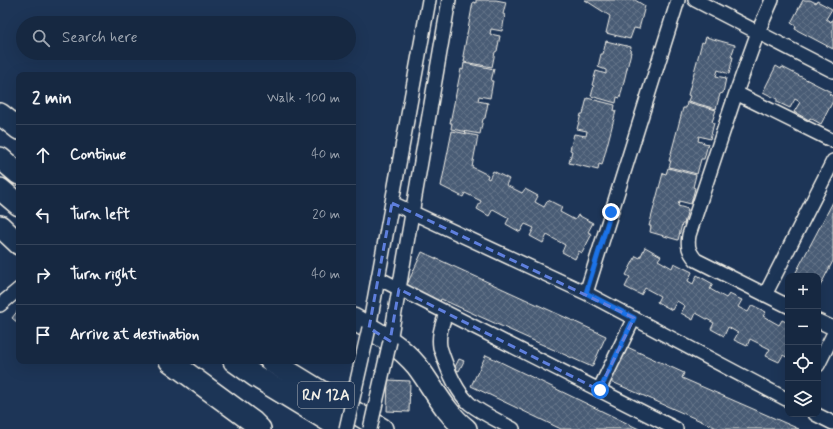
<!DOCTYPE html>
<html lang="en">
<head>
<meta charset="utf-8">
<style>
	:root { --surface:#162841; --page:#23344c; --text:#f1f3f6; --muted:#9ea6b1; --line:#35445a }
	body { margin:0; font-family:Mynerve,sans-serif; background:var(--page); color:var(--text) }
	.controls { position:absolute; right:12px; bottom:12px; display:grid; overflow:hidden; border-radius:8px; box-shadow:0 4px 16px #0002 }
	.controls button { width:36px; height:36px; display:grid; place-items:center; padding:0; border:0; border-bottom:1px solid var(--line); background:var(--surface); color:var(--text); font:20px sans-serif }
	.stop { position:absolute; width:12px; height:12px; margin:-9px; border:3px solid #1a73e8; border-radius:50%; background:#fff }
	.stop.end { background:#1a73e8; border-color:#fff; box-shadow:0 1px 4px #0008 }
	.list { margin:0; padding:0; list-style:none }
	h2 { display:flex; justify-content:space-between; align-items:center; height:52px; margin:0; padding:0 16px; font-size:17px }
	h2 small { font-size:13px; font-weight:400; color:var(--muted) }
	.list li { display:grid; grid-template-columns:26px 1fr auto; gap:12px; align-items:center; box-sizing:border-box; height:60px; padding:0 16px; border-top:1px solid var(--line) }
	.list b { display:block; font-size:15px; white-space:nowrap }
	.list em { font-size:13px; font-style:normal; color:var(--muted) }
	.icon { flex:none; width:22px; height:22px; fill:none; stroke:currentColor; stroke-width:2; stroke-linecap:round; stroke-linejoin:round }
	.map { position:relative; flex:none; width:833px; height:429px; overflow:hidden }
	.search { position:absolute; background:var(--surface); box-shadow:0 4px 16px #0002; left:16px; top:16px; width:340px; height:44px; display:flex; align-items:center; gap:10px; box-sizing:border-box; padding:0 14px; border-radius:22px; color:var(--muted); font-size:15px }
	.panel { position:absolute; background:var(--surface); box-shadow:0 4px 16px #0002; left:16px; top:72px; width:340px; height:292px; border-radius:8px }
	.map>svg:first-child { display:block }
	.building { fill:url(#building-cross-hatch); stroke:#f4f1e8 }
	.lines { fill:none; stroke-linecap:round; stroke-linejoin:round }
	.minor-casing { stroke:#f4f1e8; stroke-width:16 }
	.trunk-casing { stroke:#f4f1e8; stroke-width:24 }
	.minor { stroke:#1d3557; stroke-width:13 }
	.trunk { stroke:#1d3557; stroke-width:21 }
	.minor-bridge-casing { stroke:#f4f1e8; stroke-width:16; stroke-linecap:butt }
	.minor-bridge { stroke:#1d3557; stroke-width:13 }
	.route { stroke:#1a73e8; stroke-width:5 }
	.marked { fill:none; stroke:#5e7fdd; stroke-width:3; stroke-dasharray:8 5; stroke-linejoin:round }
	.labels { text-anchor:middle; stroke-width:3; stroke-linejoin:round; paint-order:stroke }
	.shield { fill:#1d3557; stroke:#b4b9bc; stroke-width:1 }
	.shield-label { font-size:15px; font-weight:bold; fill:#f4f1e8 }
</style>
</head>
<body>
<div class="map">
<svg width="833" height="429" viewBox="0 0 833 429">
	<defs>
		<pattern id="building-cross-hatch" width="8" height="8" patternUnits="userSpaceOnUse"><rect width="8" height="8" fill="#485b74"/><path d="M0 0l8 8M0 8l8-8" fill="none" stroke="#637388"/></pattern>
	</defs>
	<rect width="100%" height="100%" fill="#1d3557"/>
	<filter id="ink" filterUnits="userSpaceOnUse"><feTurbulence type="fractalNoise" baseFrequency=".025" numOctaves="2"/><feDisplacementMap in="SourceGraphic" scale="8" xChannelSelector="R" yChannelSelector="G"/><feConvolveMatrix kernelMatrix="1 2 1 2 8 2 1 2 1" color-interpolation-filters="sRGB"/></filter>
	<g filter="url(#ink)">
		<path class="building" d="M 476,0 L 496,0 L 506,2 L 503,14 L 505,15 L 502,31 L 491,29 L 490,34 L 500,36 L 497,51 L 495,52 L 492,67 L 464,62 L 465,56 L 463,56 L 473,2 L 476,3 Z
			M 585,0 L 635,0 L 645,6 L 639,29 L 634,28 L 630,39 L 606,33 L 610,16 Z
			M 803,0 L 810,0 L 816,3 L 817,1 L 832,9 L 826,19 L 831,22 L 833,18 L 833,49 L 795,29 L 796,26 L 791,23 Z
			M 706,37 L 735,45 L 731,57 L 733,57 L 729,74 L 718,70 L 716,76 L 726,78 L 723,93 L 720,94 L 716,109 L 688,101 L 690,96 L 688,95 L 702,42 L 704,43 Z
			M 606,41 L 631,47 L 630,52 L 631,52 L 620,98 L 617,97 L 616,103 L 591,96 L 594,86 L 592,85 L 596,71 L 606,74 L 606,70 L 598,67 L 601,54 L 603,54 Z
			M 464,63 L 494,69 L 491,81 L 493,81 L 490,98 L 479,96 L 478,101 L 488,103 L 485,118 L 483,119 L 480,134 L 451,129 L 452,123 L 450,123 L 461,69 L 463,70 Z
			M 776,66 L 781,69 L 782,67 L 831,92 L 829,94 L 833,96 L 833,101 L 821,124 L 810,118 L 809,120 L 794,112 L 800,102 L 795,99 L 790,108 L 777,102 L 777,99 L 763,92 Z
			M 587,98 L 615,105 L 614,111 L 616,111 L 602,165 L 599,164 L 598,170 L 569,163 L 572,151 L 570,150 L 574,134 L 586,136 L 587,131 L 577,129 L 581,114 L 583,114 Z
			M 687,102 L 716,110 L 712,122 L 714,123 L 710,139 L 699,136 L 698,141 L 708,144 L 704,159 L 701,159 L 697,174 L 669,167 L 671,161 L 669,161 L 683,108 L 686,108 Z
			M 452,131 L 478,136 L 472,167 L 488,175 L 487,178 L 489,179 L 493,171 L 509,179 L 506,185 L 522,193 L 525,189 L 538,196 L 535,202 L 544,207 L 548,200 L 562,207 L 560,212 L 575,220 L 578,215 L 593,223 L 588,232 L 592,234 L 582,253 L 579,251 L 575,259 L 562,252 L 565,245 L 547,235 L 543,243 L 530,236 L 534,228 L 525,224 L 520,232 L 506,224 L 509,218 L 493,209 L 489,216 L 477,209 L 481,201 L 465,193 L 463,197 L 441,186 Z
			M 668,168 L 696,175 L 693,187 L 695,188 L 691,204 L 679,201 L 678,206 L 688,209 L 684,224 L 682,224 L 678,240 L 650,232 L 651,226 L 649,226 L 663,173 L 666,174 Z
			M 833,202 L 833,261 L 818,290 L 818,276 L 794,276 Z
			M 645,247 L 661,256 L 658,260 L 672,268 L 674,263 L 692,272 L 688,281 L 693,284 L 697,275 L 713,284 L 710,289 L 726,298 L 729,294 L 742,300 L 738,307 L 748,312 L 752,305 L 766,312 L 763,316 L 779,325 L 782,320 L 788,323 L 788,353 L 786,357 L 783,355 L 779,362 L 766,356 L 770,349 L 750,339 L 747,346 L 734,340 L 738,333 L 728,327 L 724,336 L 711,329 L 714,323 L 696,313 L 693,320 L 681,313 L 685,306 L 677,301 L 672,310 L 657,302 L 660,296 L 645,288 L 641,295 L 625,287 L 630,277 L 626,275 L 636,256 L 640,258 Z
			M 422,252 L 606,336 L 592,367 L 441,299 L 439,304 L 405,289 Z
			M 19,309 L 19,324 L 12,318 Z
			M 625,346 L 684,373 L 682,378 L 799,429 L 719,429 L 610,381 Z
			M 486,355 L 639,429 L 561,429 L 471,386 Z
			M 459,359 L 464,361 L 459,371 L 454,369 Z
			M 388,380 L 410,381 L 409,412 L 387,411 Z"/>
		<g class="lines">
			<g class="minor-casing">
				<path id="minor" d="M 695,0 L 833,71
					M 772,0 L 758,32 L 736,93 L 689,235 C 687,246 689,252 696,260 L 788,306
					M 736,93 L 833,141
					M 392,203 L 586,293 L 788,400
					M 378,278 L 676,429
					M 586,293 L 678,0
					M 765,295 L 833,161
					M 0,305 L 19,289
					M 446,313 C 442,325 438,335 440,347 C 446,366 455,391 470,404 C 483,414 499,421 513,429
					M 818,321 L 833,328
					M 369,328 L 429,0
					M 390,341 L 449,0
					M 818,365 L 833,335
					M 599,390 L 634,318
					M 815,414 L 833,423"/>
			</g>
			<g class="trunk-casing">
				<path id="trunk" d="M 0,114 L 19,129
					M 0,158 L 19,174
					M 0,189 L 19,205
					M 0,226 L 19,244
					M 353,319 C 376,332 400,345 417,366 C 433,387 445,413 466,429
					M 170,361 L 253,422 L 260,429
					M 234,361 L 255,376 L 342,429
					M 271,361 L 382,429"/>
			</g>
			<use href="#minor" class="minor"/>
			<use href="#trunk" class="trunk"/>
			<g class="minor-bridge-casing">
				<path id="minor-bridge" d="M 346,429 L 369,328
					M 370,429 L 390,341"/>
			</g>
			<use href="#minor-bridge" class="minor-bridge"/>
		</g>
	</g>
	<g class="lines" filter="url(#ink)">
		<path class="route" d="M 600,390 L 634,318 L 586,293 L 611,212"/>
	</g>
	<path class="marked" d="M 392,203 L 634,318 L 599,390 L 399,289 L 390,341 L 369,328 Z"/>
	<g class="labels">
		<rect class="shield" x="298" y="382" width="56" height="26" rx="3"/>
		<g class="shield-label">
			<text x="326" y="400">RN 12A</text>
		</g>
	</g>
</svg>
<div class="controls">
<button>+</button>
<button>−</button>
<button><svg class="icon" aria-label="locate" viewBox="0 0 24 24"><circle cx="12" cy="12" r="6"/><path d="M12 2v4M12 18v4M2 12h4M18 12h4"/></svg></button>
<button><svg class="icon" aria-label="layers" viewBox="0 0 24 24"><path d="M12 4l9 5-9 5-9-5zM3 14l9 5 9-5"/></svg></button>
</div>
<div class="stop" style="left:600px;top:390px"></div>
<div class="stop end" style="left:611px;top:212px"></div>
<div class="search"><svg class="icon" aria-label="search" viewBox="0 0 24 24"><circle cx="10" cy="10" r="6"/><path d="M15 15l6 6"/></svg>Search here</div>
<section class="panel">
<h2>2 min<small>Walk · 100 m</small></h2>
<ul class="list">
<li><svg class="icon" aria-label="ahead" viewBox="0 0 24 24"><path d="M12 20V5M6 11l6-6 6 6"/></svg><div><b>Continue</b></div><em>40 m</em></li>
<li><svg class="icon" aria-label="left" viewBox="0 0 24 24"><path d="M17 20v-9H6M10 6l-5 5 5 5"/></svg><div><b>Turn left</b></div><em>20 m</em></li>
<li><svg class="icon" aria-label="right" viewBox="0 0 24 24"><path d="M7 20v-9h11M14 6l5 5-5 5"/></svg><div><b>Turn right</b></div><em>40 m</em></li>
<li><svg class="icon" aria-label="arrive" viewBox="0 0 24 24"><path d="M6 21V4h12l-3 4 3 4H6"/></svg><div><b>Arrive at destination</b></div></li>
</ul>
</section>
</div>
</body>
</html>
